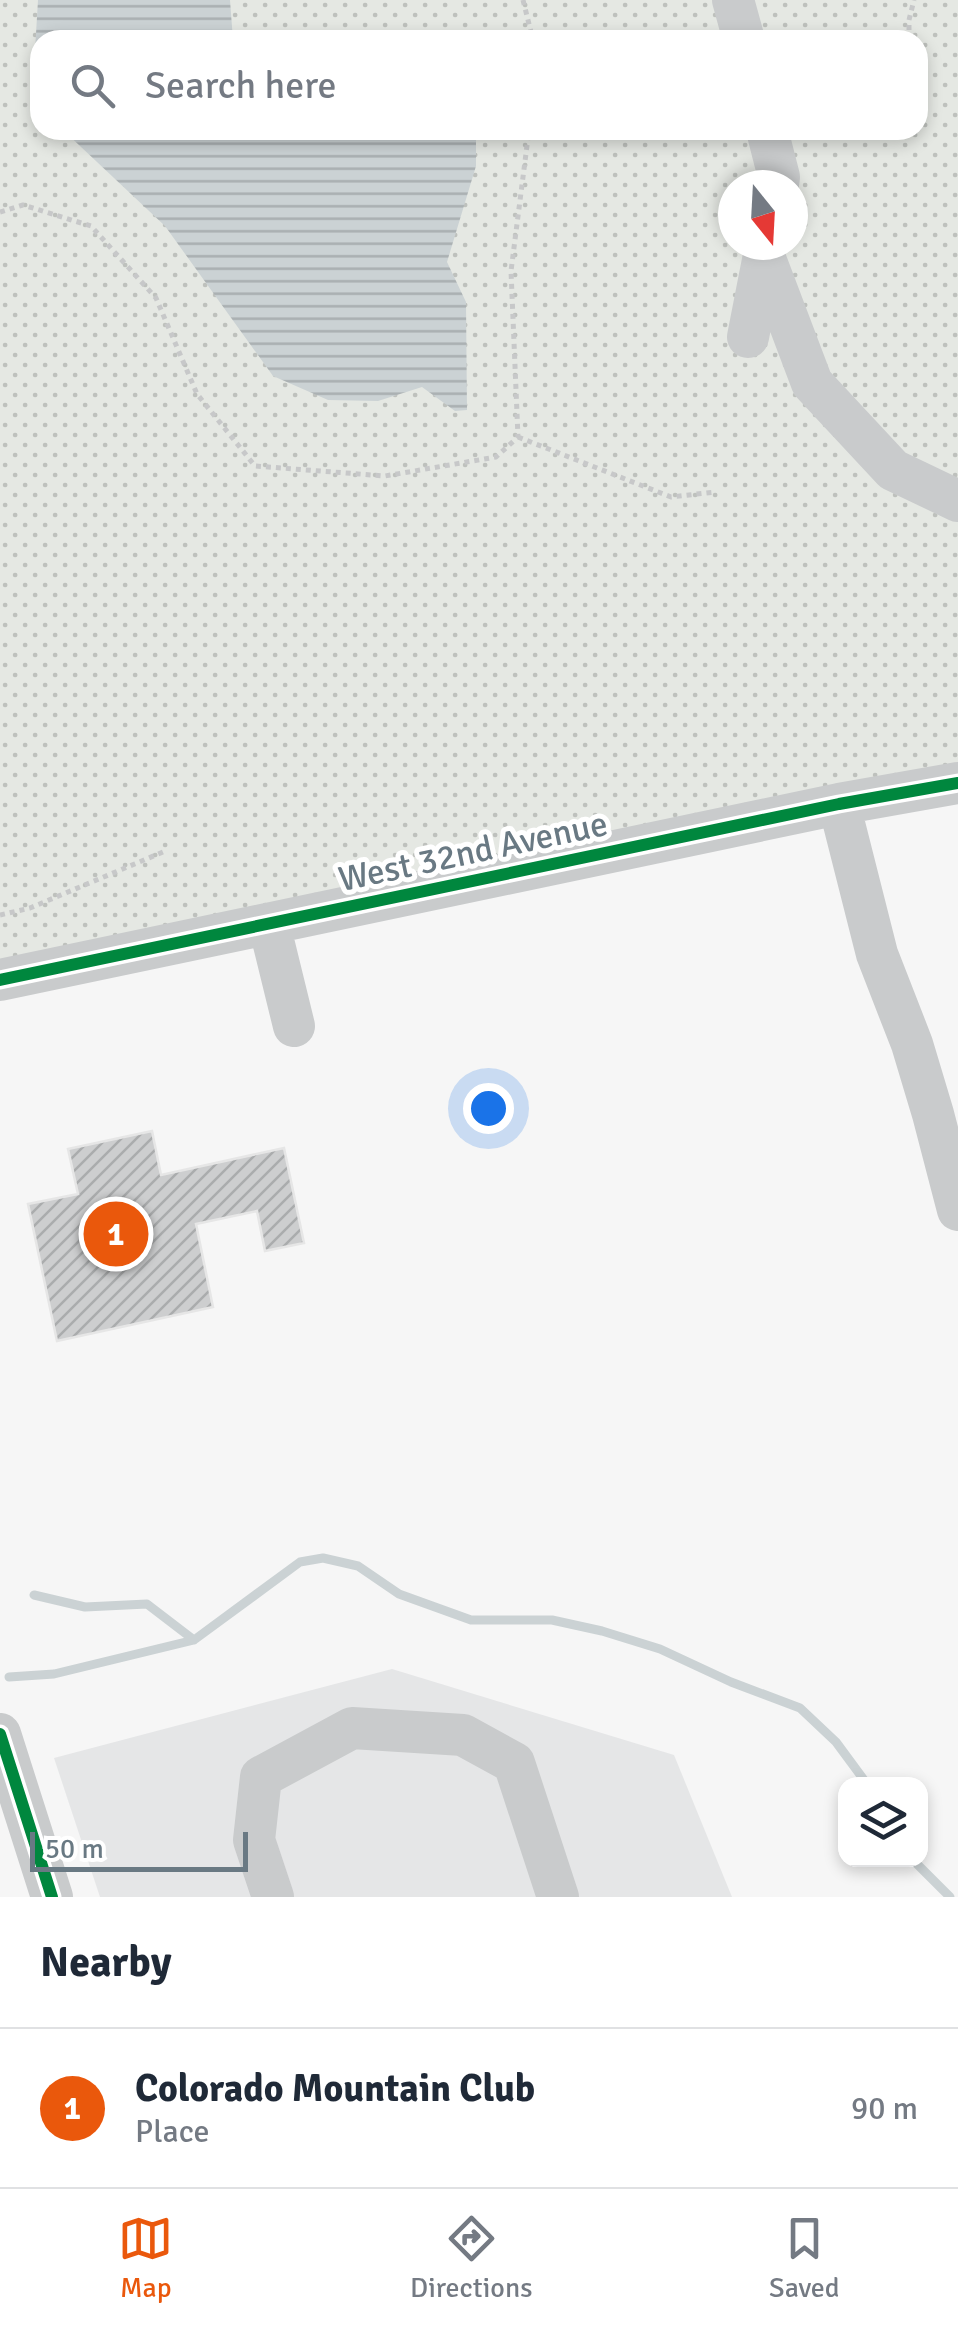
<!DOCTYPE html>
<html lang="en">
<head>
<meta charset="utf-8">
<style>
	:root { --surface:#fff; --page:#f2f2f3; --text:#1f2937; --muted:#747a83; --line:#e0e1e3; --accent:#ea580c }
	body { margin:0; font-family:Signika,sans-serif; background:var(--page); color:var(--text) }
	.controls { position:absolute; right:30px; bottom:30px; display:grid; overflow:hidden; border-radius:20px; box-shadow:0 5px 15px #0003 }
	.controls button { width:90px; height:90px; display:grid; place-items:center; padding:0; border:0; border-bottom:2px solid var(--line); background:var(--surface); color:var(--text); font:50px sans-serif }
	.compass { position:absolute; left:718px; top:170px; width:90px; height:90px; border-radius:50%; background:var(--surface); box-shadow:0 5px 15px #0003; rotate:162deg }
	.scale { position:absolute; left:30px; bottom:25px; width:218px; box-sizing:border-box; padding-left:10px; border:5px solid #697983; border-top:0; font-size:28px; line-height:35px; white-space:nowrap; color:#697983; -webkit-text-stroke:8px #fff; paint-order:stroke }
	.you { position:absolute; left:488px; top:1108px; width:35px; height:35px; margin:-25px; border:8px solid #fff; border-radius:50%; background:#1a73e8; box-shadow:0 0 0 15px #1a73e833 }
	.badge { display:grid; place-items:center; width:65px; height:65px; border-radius:50%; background:var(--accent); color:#fff; font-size:32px; font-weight:700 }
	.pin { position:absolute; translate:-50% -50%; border:5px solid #fff; box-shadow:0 2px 10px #0006 }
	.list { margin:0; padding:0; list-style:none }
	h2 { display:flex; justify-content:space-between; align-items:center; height:130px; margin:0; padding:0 40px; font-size:42px }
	h2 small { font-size:32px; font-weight:400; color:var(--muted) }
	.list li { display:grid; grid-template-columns:65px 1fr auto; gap:30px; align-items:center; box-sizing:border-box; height:160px; padding:0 40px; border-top:2px solid var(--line) }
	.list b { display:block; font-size:38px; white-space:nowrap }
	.list p { margin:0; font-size:32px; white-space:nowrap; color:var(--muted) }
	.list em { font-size:32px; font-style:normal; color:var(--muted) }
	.icon { flex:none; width:55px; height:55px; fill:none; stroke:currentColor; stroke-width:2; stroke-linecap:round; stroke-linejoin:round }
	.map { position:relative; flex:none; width:958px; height:1897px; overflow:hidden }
	.search { position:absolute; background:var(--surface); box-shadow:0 5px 15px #0003; left:30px; right:30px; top:30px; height:110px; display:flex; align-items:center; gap:25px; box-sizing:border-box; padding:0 35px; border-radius:30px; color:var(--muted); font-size:38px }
	.sheet { height:290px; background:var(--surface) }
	nav { display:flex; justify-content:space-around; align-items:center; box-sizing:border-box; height:140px; border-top:2px solid var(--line); background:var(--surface); font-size:28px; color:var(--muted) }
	nav a { display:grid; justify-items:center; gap:5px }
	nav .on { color:var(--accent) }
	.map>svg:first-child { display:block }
	.built { fill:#e5e6e7 }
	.grass { fill:url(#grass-dots); fill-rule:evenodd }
	.water { fill:url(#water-rules) }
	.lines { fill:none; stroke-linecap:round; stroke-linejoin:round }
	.stream { stroke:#cbd2d4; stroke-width:9 }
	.building { fill:url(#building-hatch); stroke:#e6e6e6; stroke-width:2.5 }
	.path { stroke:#c7c8c9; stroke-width:5; stroke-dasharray:5 5; stroke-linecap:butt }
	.minor { stroke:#c9cbcc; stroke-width:42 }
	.cycleway-casing { stroke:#fff; stroke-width:19 }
	.cycleway { stroke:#00873e; stroke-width:12 }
	.labels { text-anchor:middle; stroke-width:10; stroke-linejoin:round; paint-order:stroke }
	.street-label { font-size:35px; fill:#697983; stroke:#fff }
</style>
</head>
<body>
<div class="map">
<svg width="958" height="1897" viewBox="0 0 958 1897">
	<defs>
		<pattern id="grass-dots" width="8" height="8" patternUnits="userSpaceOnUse" patternTransform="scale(2.5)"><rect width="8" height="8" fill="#e5e8e3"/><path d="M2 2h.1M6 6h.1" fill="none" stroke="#bec1bd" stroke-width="1.8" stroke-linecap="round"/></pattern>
		<pattern id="water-rules" width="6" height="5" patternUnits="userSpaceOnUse" patternTransform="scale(2.5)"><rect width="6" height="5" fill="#cbd2d4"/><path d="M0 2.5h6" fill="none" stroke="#a9afb1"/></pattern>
		<pattern id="building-hatch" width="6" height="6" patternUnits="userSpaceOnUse" patternTransform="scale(2.5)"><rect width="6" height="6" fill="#cdcecf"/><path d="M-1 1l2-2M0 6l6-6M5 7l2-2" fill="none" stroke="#aaacad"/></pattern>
	</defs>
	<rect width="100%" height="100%" fill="#f6f6f6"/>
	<path class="built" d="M 392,1669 L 674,1755 L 732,1897 L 100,1897 L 54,1758 Z"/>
	<path class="grass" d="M 0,0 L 958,0 L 958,785 L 0,964 ZM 40,40 L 918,40 L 918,130 L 40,130 ZM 733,185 L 793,185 L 793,245 L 733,245 Z"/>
	<path class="water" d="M 38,0 L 230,0 L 233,40 L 40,40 L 40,108 L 32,101 Z
		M 63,130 L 476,130 L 476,166 L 447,262 L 466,302 L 467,410 L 455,411 L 422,387 L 378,401 L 328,400 L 273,376 L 165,226 Z"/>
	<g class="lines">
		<path class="stream" d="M 34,1595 L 85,1607 L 147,1604 L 194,1640
			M 9,1677 L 54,1674 L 194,1640 L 300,1562 L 323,1558 L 358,1566 L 399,1594 L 471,1620 L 552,1620 L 602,1631 L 660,1649 L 731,1682 L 800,1708 L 836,1742 L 867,1784
			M 913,1860 L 950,1897"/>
	</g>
	<path class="building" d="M 152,1131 L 161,1175 L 284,1148 L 304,1243 L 265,1251 L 257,1211 L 196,1224 L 213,1307 L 57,1341 L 28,1204 L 78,1194 L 68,1149 Z"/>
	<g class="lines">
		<path class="path" d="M 523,0 L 533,40
			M 909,40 L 909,20 L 914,0
			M 896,134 L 897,130
			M 0,212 L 23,205 L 91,226 L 156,298 L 197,394 L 255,466 L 385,476 L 496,457 L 518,437 L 511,271 L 529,130
			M 518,437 L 671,497 L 715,492
			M 0,915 L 30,908 L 163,852"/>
		<path class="minor" d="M 733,0 L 744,40
			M 767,130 L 779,177 L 778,185
			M 764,256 L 812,383 L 893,470 L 958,501
			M 748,337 L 764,255
			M 839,804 L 877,954 L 912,1044 L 933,1114 L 958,1210
			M 269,924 L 294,1026
			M 0,980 L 839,804 L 958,783
			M 0,1734 L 52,1897
			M 273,1897 L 254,1840 L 261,1777 L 352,1728 L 463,1735 L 514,1763 L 558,1897"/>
		<g class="cycleway-casing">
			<path id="cycleway" d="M 0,980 L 839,804 L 958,783
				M 0,1734 L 52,1897"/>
		</g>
		<use href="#cycleway" class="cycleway"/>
	</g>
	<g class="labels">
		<g class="street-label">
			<text transform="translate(473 851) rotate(-12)" y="12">West 32nd Avenue</text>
		</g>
	</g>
</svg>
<div class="controls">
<button><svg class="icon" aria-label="layers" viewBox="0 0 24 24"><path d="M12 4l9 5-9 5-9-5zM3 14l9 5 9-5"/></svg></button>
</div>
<svg class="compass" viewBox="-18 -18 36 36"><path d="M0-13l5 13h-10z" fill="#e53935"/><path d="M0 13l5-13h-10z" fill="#747a83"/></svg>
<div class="scale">50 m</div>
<div class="you"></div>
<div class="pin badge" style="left:116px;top:1234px">1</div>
<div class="search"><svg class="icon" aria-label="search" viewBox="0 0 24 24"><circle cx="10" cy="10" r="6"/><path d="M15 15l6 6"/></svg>Search here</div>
</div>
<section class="sheet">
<h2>Nearby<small></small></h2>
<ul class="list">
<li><span class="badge">1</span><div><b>Colorado Mountain Club</b><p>Place</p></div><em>90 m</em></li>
</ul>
</section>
<nav>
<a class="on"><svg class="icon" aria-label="map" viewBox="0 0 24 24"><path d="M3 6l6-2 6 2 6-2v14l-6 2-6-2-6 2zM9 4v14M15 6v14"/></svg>Map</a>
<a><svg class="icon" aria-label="directions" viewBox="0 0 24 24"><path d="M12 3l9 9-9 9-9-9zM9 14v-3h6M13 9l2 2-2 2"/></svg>Directions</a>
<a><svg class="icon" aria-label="saved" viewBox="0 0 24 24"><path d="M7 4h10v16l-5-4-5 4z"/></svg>Saved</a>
</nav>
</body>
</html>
